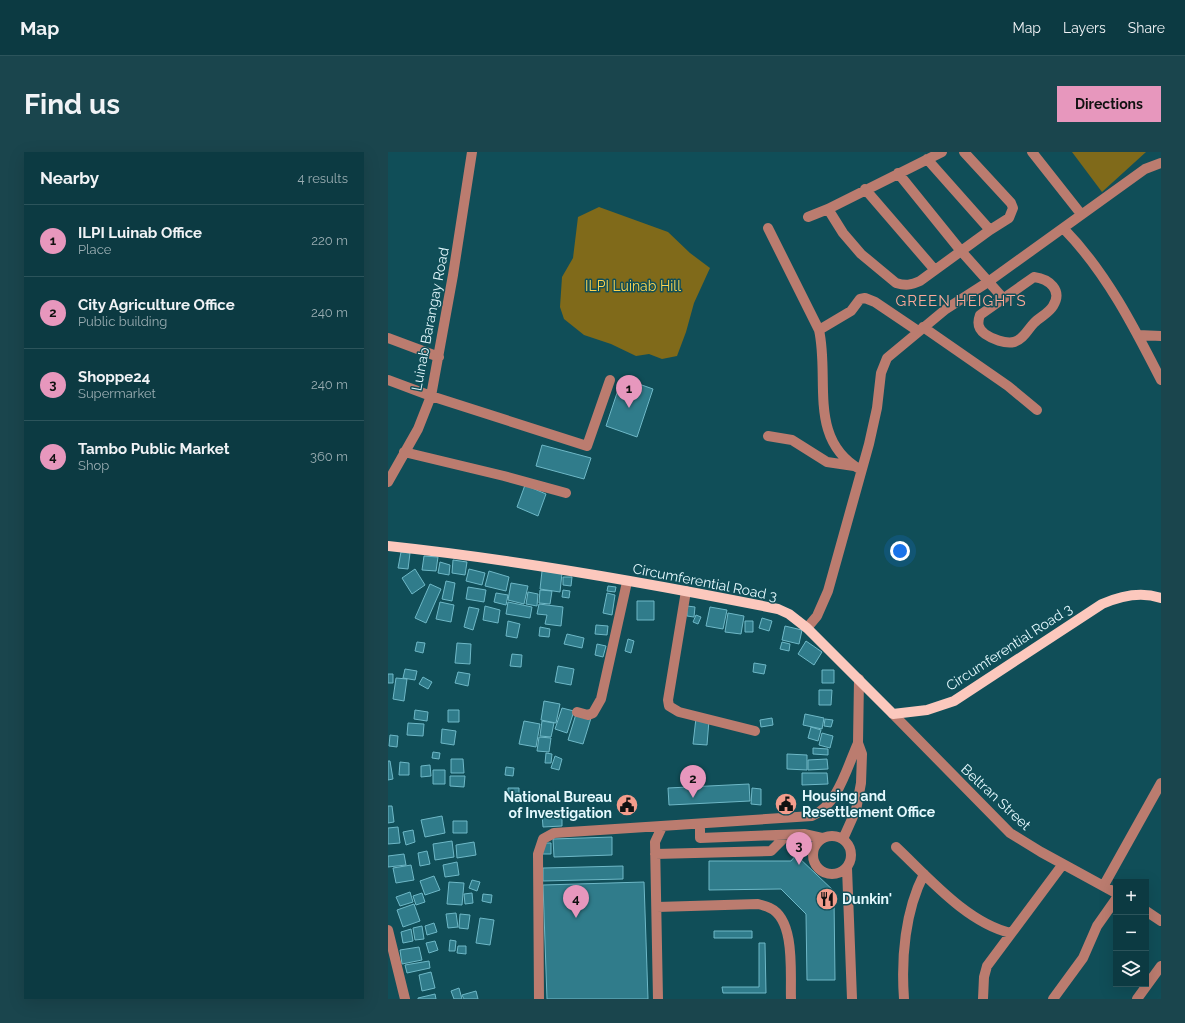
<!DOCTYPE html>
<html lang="en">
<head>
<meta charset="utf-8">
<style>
	:root { --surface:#0c3a42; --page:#1a454d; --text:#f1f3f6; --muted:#9aadb2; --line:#2c545b; --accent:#e797bd }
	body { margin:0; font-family:Raleway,sans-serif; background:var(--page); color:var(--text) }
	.controls { position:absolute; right:12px; bottom:12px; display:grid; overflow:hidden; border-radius:0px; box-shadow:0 4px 16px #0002 }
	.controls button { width:36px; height:36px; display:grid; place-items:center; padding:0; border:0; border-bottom:1px solid var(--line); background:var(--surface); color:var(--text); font:20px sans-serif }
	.you { position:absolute; left:512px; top:399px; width:14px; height:14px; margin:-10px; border:3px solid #fff; border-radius:50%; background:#1a73e8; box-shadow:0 0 0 6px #1a73e833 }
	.badge { display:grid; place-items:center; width:26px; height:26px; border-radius:50%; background:var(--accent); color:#111; font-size:13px; font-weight:700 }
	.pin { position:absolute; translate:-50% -33px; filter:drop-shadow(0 1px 2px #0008) }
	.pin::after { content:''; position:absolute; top:21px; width:14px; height:12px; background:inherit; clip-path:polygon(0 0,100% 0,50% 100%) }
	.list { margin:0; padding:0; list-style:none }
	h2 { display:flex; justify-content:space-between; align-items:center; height:52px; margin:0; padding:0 16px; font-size:17px }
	h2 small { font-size:13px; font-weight:400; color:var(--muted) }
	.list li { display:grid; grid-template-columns:26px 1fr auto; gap:12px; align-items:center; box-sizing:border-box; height:72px; padding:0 16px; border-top:1px solid var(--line) }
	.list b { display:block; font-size:15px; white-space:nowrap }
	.list p { margin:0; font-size:13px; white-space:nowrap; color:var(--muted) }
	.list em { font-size:13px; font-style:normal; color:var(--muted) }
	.icon { flex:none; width:22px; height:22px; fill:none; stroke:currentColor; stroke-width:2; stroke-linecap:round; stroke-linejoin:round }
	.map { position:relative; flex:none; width:773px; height:847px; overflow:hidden; border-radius:0px }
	header { display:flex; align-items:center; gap:24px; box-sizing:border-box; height:56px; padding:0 20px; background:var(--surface); border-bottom:1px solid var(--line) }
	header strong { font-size:19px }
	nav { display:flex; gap:22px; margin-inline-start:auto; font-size:14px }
	.intro { display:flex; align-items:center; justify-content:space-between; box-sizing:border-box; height:96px; padding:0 24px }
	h1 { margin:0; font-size:28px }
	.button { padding:10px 18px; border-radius:0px; background:var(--accent); color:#111; font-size:14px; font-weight:700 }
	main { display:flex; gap:24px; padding:0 24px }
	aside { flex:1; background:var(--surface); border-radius:0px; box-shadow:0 4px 16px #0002 }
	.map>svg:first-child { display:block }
	.forest { fill:#806a1a }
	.building { fill:#307c8b; stroke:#6eb8c7 }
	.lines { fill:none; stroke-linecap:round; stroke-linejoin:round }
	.minor { stroke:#bb7c6f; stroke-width:10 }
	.major { stroke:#fcc8bd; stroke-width:10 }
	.labels { text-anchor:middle; stroke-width:3; stroke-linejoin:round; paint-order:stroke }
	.park-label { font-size:14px; fill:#fdd550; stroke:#104e58 }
	.street-label { font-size:14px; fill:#e4f9fe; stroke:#104e58 }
	.poi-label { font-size:14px; font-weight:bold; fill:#e4f9fe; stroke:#104e58; text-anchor:start }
	.neighbourhood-label { font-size:15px; letter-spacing:1px; fill:#fcaa99; stroke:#104e58 }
</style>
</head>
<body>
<header>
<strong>Map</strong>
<nav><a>Map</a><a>Layers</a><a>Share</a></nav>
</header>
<div class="intro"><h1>Find us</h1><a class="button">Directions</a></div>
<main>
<aside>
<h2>Nearby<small>4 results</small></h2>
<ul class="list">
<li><span class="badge">1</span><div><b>ILPI Luinab Office</b><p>Place</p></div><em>220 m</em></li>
<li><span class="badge">2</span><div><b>City Agriculture Office</b><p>Public building</p></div><em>240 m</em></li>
<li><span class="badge">3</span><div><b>Shoppe24</b><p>Supermarket</p></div><em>240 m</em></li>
<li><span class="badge">4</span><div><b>Tambo Public Market</b><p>Shop</p></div><em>360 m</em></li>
</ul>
</aside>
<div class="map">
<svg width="773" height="847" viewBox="0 0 773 847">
	<rect width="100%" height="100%" fill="#104e58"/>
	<path class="forest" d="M 684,0 L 758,0 L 714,40 Z
		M 211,55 L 280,80 L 302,101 L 322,116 L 306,151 L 298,180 L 289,204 L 274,207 L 261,202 L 248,204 L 223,192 L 196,183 L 176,167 L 172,155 L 174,125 L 185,106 L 190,65 Z"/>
	<path class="building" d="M 234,226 L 265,237 L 249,285 L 218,274 Z
		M 154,293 L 203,306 L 196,327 L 148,314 Z
		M 137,333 L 158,342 L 150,364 L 129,355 Z
		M 13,400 L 22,401 L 20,417 L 10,416 Z
		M 36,404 L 50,405 L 48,419 L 34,418 Z
		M 65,408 L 79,410 L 77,423 L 64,421 Z
		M 52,410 L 62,413 L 61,423 L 50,421 Z
		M 27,417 L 37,433 L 24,442 L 14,426 Z
		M 81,417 L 97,421 L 94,433 L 78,429 Z
		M 101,419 L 121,425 L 118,439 L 97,434 Z
		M 154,419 L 174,421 L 172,440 L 152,437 Z
		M 175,425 L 184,425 L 183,434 L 175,433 Z
		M 58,429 L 67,431 L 64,449 L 54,447 Z
		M 123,431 L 140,434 L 136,452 L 120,448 Z
		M 42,432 L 53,437 L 38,471 L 27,466 Z
		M 220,434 L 228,435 L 227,440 L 219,439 Z
		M 80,435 L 98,438 L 96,450 L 78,447 Z
		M 152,438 L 164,439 L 162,452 L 151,451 Z
		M 175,438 L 182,439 L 181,446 L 174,445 Z
		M 140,440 L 150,442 L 149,454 L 138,452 Z
		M 108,441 L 120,443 L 118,453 L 106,450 Z
		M 219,441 L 227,443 L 224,463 L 215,461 Z
		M 249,449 L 266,449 L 266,468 L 249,468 Z
		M 52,450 L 66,453 L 63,470 L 48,467 Z
		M 120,450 L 144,455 L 142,466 L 118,462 Z
		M 151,452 L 175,455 L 173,474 L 157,472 L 159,463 L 149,462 Z
		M 97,454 L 112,458 L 110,471 L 95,468 Z
		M 299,454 L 307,455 L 306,465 L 299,464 Z
		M 81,455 L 91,457 L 85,478 L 76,475 Z
		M 322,455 L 339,458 L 335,477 L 318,474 Z
		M 340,461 L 356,464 L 353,482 L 337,480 Z
		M 308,463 L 313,465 L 310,472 L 305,470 Z
		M 374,466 L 384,469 L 381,479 L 371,476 Z
		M 120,469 L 132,472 L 129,486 L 118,484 Z
		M 357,469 L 365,469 L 365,480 L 357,480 Z
		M 208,473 L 220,474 L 219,483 L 207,482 Z
		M 397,474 L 414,478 L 411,492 L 394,488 Z
		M 152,475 L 162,477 L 161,485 L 151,484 Z
		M 179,482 L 196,486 L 194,496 L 176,492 Z
		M 240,487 L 246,489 L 243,501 L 237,499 Z
		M 418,489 L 434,500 L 426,513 L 410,502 Z
		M 29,490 L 37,491 L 35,501 L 27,499 Z
		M 394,490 L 402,492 L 401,499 L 392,497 Z
		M 69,491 L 83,492 L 82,512 L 67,511 Z
		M 209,492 L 218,494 L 215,505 L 207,503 Z
		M 124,502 L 134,503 L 133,515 L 122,514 Z
		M 366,511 L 378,513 L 376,522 L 365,520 Z
		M 170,514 L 186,517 L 183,533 L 167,530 Z
		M 17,517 L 29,519 L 27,528 L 15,526 Z
		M 434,518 L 446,518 L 446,531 L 434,531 Z
		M 70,520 L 82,522 L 80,534 L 67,531 Z
		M 0,522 L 5,522 L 5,531 L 0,531 Z
		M 35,525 L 44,530 L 40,537 L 31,532 Z
		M 8,526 L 19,527 L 16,549 L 5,547 Z
		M 431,538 L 444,538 L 443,553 L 431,553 Z
		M 156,549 L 172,552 L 168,571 L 153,568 Z
		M 174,556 L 186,559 L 179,581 L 167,577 Z
		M 27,558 L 40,560 L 39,569 L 26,567 Z
		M 60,558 L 71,558 L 71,570 L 60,570 Z
		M 188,562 L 203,566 L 195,592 L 180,588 Z
		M 417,562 L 436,566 L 434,577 L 415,573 Z
		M 308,566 L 321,568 L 319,593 L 305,592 Z
		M 384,566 L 385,573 L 373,575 L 372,568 Z
		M 437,567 L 445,568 L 443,575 L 436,574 Z
		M 136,569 L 152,572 L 148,595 L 131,592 Z
		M 154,569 L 166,571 L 163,585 L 152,584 Z
		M 20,571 L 36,572 L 35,584 L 19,583 Z
		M 423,575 L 433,578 L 430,589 L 420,586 Z
		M 54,577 L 68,579 L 66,593 L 53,591 Z
		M 434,581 L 445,584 L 442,596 L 431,593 Z
		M 2,583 L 10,584 L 9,595 L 1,594 Z
		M 151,585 L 163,586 L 161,600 L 149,599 Z
		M 425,596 L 440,597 L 440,603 L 425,602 Z
		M 45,600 L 52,601 L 51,607 L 44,606 Z
		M 158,601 L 164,602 L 163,611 L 157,611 Z
		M 399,602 L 419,603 L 419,618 L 399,617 Z
		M 167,604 L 174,607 L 171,618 L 163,616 Z
		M 63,607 L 75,607 L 76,621 L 63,621 Z
		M 439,607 L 440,617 L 420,618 L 420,608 Z
		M 0,609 L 2,609 L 5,627 L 0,628 Z
		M 12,610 L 21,611 L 21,623 L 11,623 Z
		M 42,613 L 43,624 L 33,625 L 33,614 Z
		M 118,615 L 126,616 L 125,624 L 117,623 Z
		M 45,618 L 57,618 L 57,632 L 45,632 Z
		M 414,621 L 439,621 L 440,632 L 414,633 Z
		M 62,624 L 77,624 L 76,635 L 62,634 Z
		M 361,632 L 362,649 L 281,653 L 280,636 Z
		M 120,636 L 131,636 L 131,642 L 120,642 Z
		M 364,636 L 373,637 L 373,653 L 363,652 Z
		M 0,654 L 4,654 L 6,670 L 0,671 Z
		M 154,662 L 174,662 L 174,674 L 155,675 Z
		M 54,664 L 57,681 L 37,685 L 33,668 Z
		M 65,669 L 79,669 L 79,681 L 65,681 Z
		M 10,675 L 12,691 L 0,692 L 0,676 Z
		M 25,678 L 27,690 L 18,693 L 15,680 Z
		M 224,685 L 224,703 L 166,705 L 165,687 Z
		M 64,689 L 66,705 L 47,708 L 45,692 Z
		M 86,690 L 88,703 L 69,706 L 68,693 Z
		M 154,691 L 163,691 L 163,702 L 154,702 Z
		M 39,699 L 42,712 L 32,714 L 30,701 Z
		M 16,702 L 18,713 L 0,715 L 0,704 Z
		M 408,703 L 449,742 L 446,746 L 447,828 L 419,828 L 418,762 L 393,737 L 321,738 L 321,709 L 403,709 Z
		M 69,710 L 71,723 L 57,725 L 55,713 Z
		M 23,713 L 26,728 L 8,731 L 5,716 Z
		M 235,714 L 235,727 L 155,729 L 155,716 Z
		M 46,724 L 52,738 L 37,743 L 32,729 Z
		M 84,728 L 92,730 L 89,739 L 81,736 Z
		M 61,730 L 76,731 L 74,753 L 59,752 Z
		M 256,730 L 260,847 L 159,847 L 155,733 Z
		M 22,740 L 25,750 L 12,754 L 8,745 Z
		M 34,741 L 37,750 L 28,753 L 25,744 Z
		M 84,741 L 85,751 L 77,752 L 76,742 Z
		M 95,742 L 104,743 L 103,751 L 94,749 Z
		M 26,752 L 32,769 L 15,775 L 9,758 Z
		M 68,761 L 70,775 L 60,776 L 58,762 Z
		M 72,762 L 82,763 L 80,777 L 71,776 Z
		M 92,766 L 106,768 L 102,793 L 88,791 Z
		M 46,771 L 49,780 L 39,783 L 37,774 Z
		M 34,774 L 36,787 L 27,788 L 25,776 Z
		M 23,777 L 25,789 L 15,791 L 13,780 Z
		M 326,779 L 364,779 L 364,786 L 326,786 Z
		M 62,788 L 68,789 L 67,799 L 61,799 Z
		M 47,789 L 50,798 L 41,801 L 38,791 Z
		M 371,791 L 377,791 L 378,841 L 335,841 L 334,835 L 371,835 Z
		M 70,794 L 78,794 L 78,802 L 69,801 Z
		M 31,795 L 34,808 L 14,812 L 12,798 Z
		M 41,809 L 42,816 L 19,821 L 17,813 Z
		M 43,820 L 47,836 L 34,839 L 31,823 Z
		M 71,836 L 74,847 L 66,847 L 63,839 Z
		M 88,839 L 90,847 L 76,847 L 74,843 Z
		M 47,842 L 48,847 L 30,847 L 30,846 Z"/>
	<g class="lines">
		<path class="minor" d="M 644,0 L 693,62
			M 539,7 L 602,78
			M 510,21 L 573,99 L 615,146
			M 477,37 L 546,117
			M 440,57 L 455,81 L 473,102 L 508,131 C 518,134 523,133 532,129 L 602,78 L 621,66 L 625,56 L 623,51 L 576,0
			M 420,65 L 440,57 L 554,0
			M 380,76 L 431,178 C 442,227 419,288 473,318
			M 676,77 C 718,120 746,175 773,228
			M 646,125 C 661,127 675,138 665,154 C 661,161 652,165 646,171 C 640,177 635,188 626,190 C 617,192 604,187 597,182 C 590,177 589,171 592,163 Z
			M 535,175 L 620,234 L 649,258
			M 431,178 L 463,159 L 472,147 L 477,146 L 487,150 L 530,179
			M 750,183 L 773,184
			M 0,186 L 51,205
			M 0,228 L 43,244 L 199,294 L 222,228
			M 380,284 L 404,288 L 439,310 L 466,314
			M 16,300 L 116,324 L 178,341
			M 0,330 L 30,277 L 43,244 L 65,123 L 84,0
			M 298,439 L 280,548 L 281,554 L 291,560 L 367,579
			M 419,476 L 429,464 L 440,439 L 481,292 L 489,256 L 493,221 L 499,206 L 558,157 L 600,130 L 757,17 L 773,11
			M 189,560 L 200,563 L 205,561 L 213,547 L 239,430
			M 505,562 L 622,681 L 653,700 L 728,741
			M 312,672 L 312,686 L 416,682 L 434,686
			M425 703a19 19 0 1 1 38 0a19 19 0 1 1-38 0Z
			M 455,687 L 468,658 L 473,631 L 474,602 L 470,591 L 471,527
			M 508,695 C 540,725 579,771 623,781
			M 267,702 L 383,699 L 399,683
			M 459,716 L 464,847
			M 716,733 L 773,631
			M 269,755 L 370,752 C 374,753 378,754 382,756 C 408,768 402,823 403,847
			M 758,759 L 773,769
			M 0,778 L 17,847
			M 151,847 L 150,702 L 155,687 L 166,681 L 424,664 C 450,653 459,615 470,591
			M 270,847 L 267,690 L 274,675
			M 516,847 C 513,806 517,759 536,722
			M 595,847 L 596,825 L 599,814 L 675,712
			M 665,847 L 695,806 L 709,774 L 728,747
			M 749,847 L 773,814"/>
		<path class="major" d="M 0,394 C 131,408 261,431 390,457 L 401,462 L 419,476 L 505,562 L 539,558 L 566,549 L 714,452 C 732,444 753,439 773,446"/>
	</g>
	<defs>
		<g id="civic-disc" transform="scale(1.15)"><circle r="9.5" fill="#f49d8c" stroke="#104e58"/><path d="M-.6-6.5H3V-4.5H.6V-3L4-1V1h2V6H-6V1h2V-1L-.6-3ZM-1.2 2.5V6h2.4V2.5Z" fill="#111"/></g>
		<g id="restaurant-disc" transform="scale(1.15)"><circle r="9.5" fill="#f49d8c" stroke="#104e58"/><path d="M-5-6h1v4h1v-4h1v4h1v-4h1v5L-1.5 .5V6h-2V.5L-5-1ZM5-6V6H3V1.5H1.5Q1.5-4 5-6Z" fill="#111"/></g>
	</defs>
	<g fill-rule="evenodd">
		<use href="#civic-disc" x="398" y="652"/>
		<use href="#civic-disc" x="239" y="653"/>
		<use href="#restaurant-disc" x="439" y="747"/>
	</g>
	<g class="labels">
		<g class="park-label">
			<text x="245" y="139">ILPI Luinab Hill</text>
		</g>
		<g class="street-label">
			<text transform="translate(42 167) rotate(-79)" y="5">Luinab Barangay Road</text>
			<text transform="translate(317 430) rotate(11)" y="5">Circumferential Road 3</text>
			<text transform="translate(621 495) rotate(-33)" y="5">Circumferential Road 3</text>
			<text transform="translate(608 645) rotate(43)" y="5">Beltran Street</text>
		</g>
		<g class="poi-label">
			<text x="414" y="649">Housing and<tspan x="414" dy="16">Resettlement Office</tspan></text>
			<text x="224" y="650" text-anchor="end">National Bureau<tspan x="224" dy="16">of Investigation</tspan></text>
			<text x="454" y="752">Dunkin'</text>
		</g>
		<g class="neighbourhood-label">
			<text x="573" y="154">GREEN HEIGHTS</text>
		</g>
	</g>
</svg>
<div class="controls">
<button>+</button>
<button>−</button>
<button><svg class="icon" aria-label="layers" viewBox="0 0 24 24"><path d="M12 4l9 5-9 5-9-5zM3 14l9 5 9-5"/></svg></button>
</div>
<div class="you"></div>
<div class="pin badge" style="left:241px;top:256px">1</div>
<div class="pin badge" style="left:305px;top:646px">2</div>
<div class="pin badge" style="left:411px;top:713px">3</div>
<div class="pin badge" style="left:188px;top:766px">4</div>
</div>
</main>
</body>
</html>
